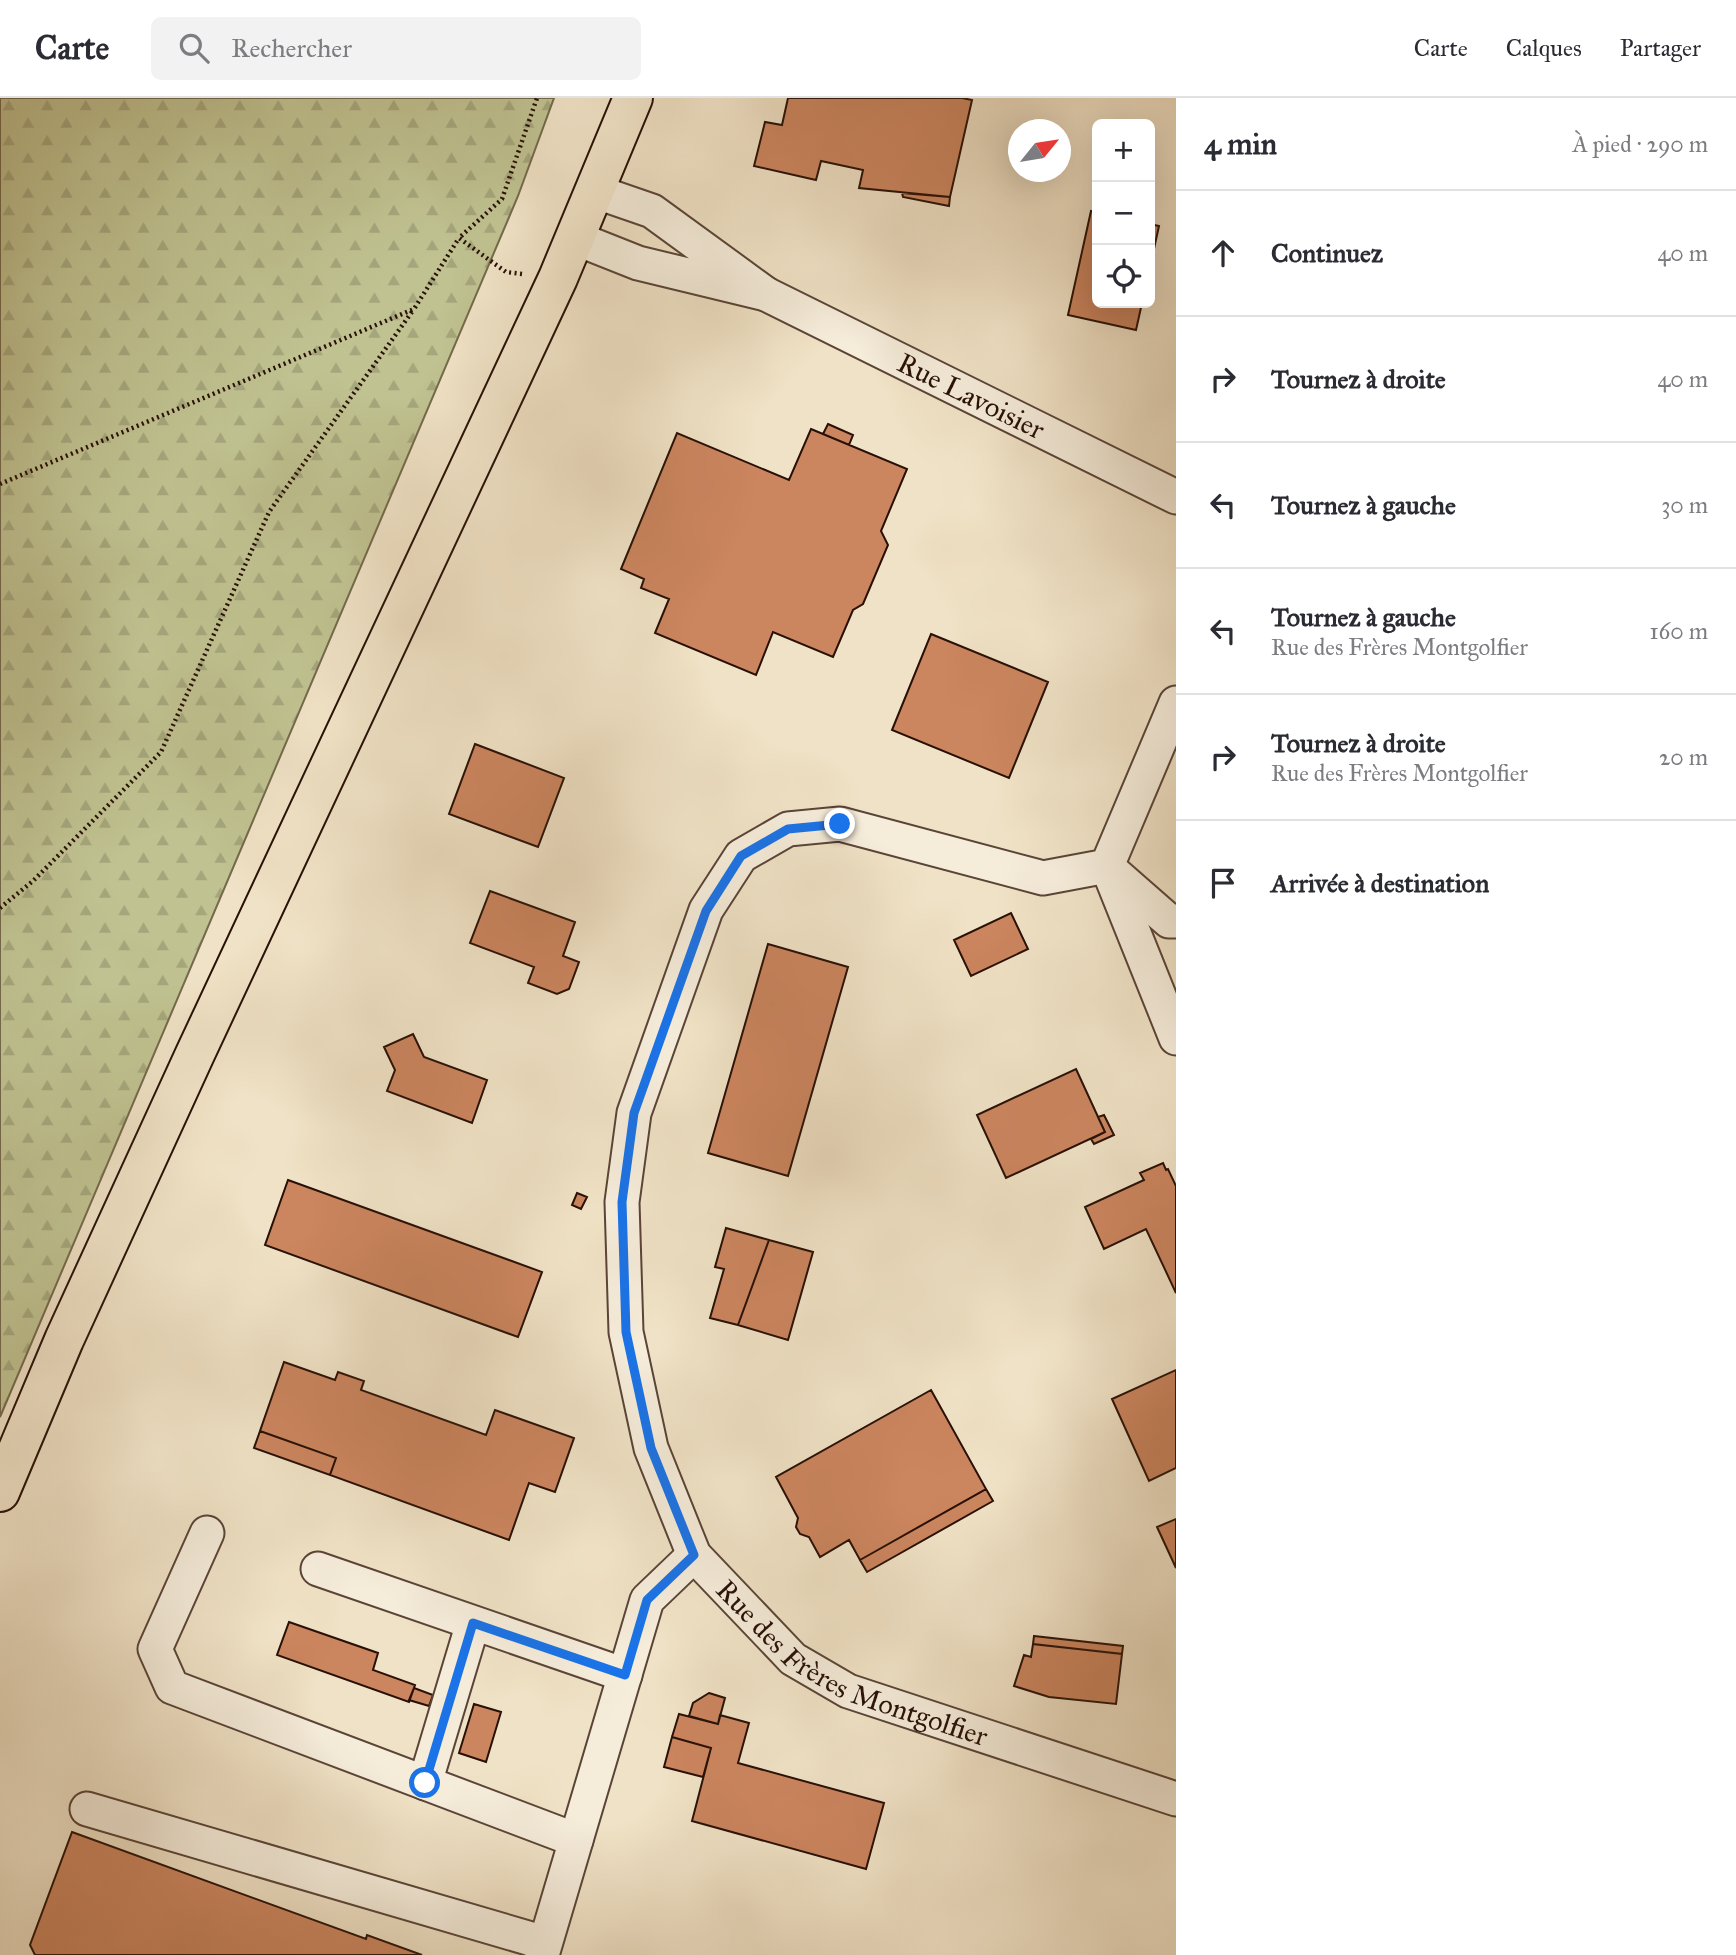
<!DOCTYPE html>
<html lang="fr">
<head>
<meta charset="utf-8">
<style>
	:root { --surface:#fff; --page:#f2f2f3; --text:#2b2b33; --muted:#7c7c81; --line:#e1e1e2 }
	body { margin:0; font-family:"IM FELL Great Primer",serif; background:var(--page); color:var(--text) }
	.controls { position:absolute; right:21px; top:21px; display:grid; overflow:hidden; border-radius:10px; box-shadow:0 7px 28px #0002 }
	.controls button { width:63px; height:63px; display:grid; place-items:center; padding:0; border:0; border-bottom:2px solid var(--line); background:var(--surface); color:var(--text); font:35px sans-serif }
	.compass { position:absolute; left:1008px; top:21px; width:63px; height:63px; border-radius:50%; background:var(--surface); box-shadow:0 7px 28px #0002; rotate:60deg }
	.stop { position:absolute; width:21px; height:21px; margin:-16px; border:5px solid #1a73e8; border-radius:50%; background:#fff }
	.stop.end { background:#1a73e8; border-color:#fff; box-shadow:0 2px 7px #0008 }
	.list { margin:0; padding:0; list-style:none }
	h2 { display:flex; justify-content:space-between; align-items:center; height:91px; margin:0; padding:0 28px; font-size:30px }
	h2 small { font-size:23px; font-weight:400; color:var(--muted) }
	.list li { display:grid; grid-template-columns:46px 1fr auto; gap:21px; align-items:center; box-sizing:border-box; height:126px; padding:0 28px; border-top:2px solid var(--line) }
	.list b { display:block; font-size:26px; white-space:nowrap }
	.list p { margin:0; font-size:23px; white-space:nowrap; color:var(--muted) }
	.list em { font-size:23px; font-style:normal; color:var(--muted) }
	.icon { flex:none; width:38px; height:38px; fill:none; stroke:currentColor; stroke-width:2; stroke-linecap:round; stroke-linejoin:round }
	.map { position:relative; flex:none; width:1176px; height:1857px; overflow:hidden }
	header { display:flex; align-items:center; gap:42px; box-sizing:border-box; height:98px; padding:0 35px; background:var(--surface); border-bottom:2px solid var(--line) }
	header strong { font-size:33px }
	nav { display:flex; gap:38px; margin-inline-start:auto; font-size:24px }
	.search { width:490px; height:63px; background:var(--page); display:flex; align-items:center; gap:18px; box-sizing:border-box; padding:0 24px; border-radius:10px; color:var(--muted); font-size:26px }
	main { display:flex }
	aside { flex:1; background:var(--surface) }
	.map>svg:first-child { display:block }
	.forest { fill:url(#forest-firs); stroke:#74694c; stroke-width:2 }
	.building { fill:#cb855f; stroke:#281007; stroke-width:2 }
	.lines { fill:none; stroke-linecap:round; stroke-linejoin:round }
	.minor-casing { stroke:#5a4437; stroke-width:37 }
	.major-casing { stroke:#281007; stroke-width:42 }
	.path { stroke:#281007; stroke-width:4.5; stroke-dasharray:2 3.5; stroke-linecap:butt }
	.minor { stroke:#f5ecda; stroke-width:33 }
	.major { stroke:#f0e2c6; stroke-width:38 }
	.route { stroke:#1a73e8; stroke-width:9 }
	.labels { text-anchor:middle; stroke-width:5; stroke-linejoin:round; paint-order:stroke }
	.street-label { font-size:28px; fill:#281007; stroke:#f5ecda }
</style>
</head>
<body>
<header>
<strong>Carte</strong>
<div class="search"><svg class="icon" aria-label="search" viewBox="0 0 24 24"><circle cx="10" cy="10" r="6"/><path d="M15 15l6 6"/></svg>Rechercher</div>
<nav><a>Carte</a><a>Calques</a><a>Partager</a></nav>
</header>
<main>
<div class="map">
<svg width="1176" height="1857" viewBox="0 0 1176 1857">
	<defs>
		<pattern id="forest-firs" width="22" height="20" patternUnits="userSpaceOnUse" patternTransform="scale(1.75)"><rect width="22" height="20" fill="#c0c291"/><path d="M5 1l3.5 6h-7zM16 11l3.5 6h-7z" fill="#a5a67c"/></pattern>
	</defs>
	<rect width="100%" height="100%" fill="#f0e2c6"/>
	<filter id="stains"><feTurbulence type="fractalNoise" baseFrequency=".00286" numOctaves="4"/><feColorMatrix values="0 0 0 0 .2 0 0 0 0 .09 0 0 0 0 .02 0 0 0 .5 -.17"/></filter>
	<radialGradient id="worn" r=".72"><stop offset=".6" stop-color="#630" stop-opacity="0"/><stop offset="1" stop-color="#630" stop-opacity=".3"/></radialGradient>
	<path class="forest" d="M 0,0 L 554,0 L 518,98 L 0,1319 Z"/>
	<path class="building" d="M 788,0 L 962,0 L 972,2 L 950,99 L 859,90 L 863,72 L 821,63 L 816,82 L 754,68 L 765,24 L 782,27 Z
		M 902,95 L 950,99 L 949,108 L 903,99 Z
		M 1091,113 L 1097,114 L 1097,205 L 1142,205 L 1136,232 L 1068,217 Z
		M 1150,126 L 1159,128 L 1150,169 Z
		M 828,326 L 853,337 L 849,347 L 823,336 Z
		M 811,331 L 907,371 L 881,433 L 888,447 L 863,506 L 853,512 L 833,559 L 773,534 L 756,577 L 655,535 L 669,501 L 641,490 L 644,481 L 621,471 L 677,335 L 789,382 Z
		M 931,536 L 1048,584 L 1009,680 L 892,632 Z
		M 475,646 L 564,680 L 538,749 L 449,716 Z
		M 490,793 L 575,824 L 563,858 L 579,864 L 569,891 L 557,896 L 528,885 L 534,869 L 470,845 Z
		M 1011,815 L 1028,851 L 971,878 L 954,842 Z
		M 768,846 L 848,869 L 788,1078 L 708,1055 Z
		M 413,936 L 424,959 L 487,982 L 472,1025 L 387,993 L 395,972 L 384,949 Z
		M 1076,971 L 1105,1034 L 1006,1080 L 977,1017 Z
		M 1104,1017 L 1114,1037 L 1094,1046 L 1091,1041 L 1105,1034 L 1098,1019 Z
		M 1163,1065 L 1166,1072 L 1168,1071 L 1176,1088 L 1176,1195 L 1146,1131 L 1104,1151 L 1085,1109 L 1144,1082 L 1140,1075 Z
		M 288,1082 L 542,1174 L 518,1239 L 265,1147 Z
		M 577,1095 L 587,1099 L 581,1111 L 572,1107 Z
		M 726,1130 L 769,1142 L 738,1227 L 710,1220 L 724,1171 L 715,1169 Z
		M 769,1142 L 813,1154 L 788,1242 L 738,1227 Z
		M 284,1264 L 335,1282 L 338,1274 L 364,1283 L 361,1292 L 486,1337 L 495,1312 L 574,1340 L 555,1394 L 529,1385 L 509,1442 L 330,1377 L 336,1360 L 260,1333 Z
		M 1176,1272 L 1176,1370 L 1149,1383 L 1112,1301 Z
		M 931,1292 L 986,1391 L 860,1462 L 849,1442 L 820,1459 L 809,1439 L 800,1436 L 796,1429 L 798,1420 L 776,1379 Z
		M 260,1333 L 336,1360 L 330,1377 L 254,1350 Z
		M 986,1391 L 993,1403 L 867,1474 L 860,1462 Z
		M 1176,1421 L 1176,1470 L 1157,1429 Z
		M 289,1524 L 378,1555 L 373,1572 L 415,1587 L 409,1604 L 277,1557 Z
		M 1034,1538 L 1123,1548 L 1122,1556 L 1033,1546 Z
		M 1033,1546 L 1122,1556 L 1116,1606 L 1049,1599 L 1014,1588 L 1024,1557 L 1031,1559 Z
		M 414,1590 L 433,1597 L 429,1608 L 409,1602 Z
		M 709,1595 L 725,1600 L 718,1626 L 689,1618 L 693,1605 Z
		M 474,1606 L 501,1614 L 486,1664 L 459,1655 Z
		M 679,1616 L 718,1626 L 720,1617 L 749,1625 L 738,1665 L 884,1705 L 866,1771 L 692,1723 L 711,1650 L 672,1639 Z
		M 672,1639 L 711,1650 L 703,1679 L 664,1669 Z
		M 72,1734 L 366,1841 L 367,1837 L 422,1857 L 35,1857 L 30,1847 Z"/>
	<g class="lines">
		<g class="minor-casing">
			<g id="minor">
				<path d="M 575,140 L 638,165 L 766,196 L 652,113 L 594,93"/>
				<path id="s1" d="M 766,196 L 1176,399"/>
				<path id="s2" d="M 1176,605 L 1107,768 L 1043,780 L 840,726 L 788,731 L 741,758 L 706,812 L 634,1015 L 622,1104 L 626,1234 L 651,1350 L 694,1457 L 793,1561 L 848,1593 L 1176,1701"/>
				<path d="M 1107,768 L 1176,940"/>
				<path d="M 1113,774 L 1169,823 L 1176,823"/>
				<path d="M 207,1435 L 155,1551 L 172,1589 L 576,1742"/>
				<path d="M 318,1471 L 625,1577"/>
				<path d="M 425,1685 L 473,1525"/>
				<path d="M 87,1711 L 545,1845"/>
				<path d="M 542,1857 L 647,1502 L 694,1457"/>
			</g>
		</g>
		<g class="major-casing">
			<path id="major" d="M 0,1394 L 64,1242 L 195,956 L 558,180 L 633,0"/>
		</g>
		<path class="path" d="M 522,176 L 506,174 L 459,140 L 502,101 L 537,0
			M 0,386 L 414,211 L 459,140
			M 0,810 L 33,783 L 161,654 L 269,414 L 414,211"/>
		<use href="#minor" class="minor"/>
		<use href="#major" class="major"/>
	</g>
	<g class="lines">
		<path class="route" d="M 425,1685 L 473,1525 L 625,1577 L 647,1502 L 694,1457 L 651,1350 L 626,1234 L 622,1104 L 634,1015 L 706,813 L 741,758 L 788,731 L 840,726"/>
	</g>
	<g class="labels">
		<g class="street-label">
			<text dy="10" stroke="none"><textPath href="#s1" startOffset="229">Rue Lavoisier</textPath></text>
			<text dy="10" stroke="none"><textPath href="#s2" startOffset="1489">Rue des Frères Montgolfier</textPath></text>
		</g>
	</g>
	<rect width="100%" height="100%" filter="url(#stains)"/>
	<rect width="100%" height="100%" fill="url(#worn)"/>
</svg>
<div class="controls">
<button>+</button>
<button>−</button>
<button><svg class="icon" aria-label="locate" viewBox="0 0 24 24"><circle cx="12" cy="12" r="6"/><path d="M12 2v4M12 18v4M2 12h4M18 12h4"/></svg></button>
</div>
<svg class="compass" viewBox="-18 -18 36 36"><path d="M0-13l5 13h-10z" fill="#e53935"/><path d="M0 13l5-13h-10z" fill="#7c7c81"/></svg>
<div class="stop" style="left:425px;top:1685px"></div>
<div class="stop end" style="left:840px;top:726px"></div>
</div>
<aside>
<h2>4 min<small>À pied · 290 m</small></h2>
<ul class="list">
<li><svg class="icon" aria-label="ahead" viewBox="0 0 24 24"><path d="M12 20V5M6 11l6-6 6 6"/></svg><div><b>Continuez</b></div><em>40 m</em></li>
<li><svg class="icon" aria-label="right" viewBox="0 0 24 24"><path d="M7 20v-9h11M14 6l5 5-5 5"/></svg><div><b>Tournez à droite</b></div><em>40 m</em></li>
<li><svg class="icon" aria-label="left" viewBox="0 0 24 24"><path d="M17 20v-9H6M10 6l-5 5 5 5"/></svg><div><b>Tournez à gauche</b></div><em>30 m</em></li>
<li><svg class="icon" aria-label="left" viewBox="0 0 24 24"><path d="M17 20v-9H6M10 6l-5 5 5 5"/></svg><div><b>Tournez à gauche</b><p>Rue des Frères Montgolfier</p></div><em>160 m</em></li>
<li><svg class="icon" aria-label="right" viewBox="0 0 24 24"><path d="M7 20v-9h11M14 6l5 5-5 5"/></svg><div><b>Tournez à droite</b><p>Rue des Frères Montgolfier</p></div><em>20 m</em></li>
<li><svg class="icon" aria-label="arrive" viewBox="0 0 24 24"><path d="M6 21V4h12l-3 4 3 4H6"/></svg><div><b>Arrivée à destination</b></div></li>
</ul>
</aside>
</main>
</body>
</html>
